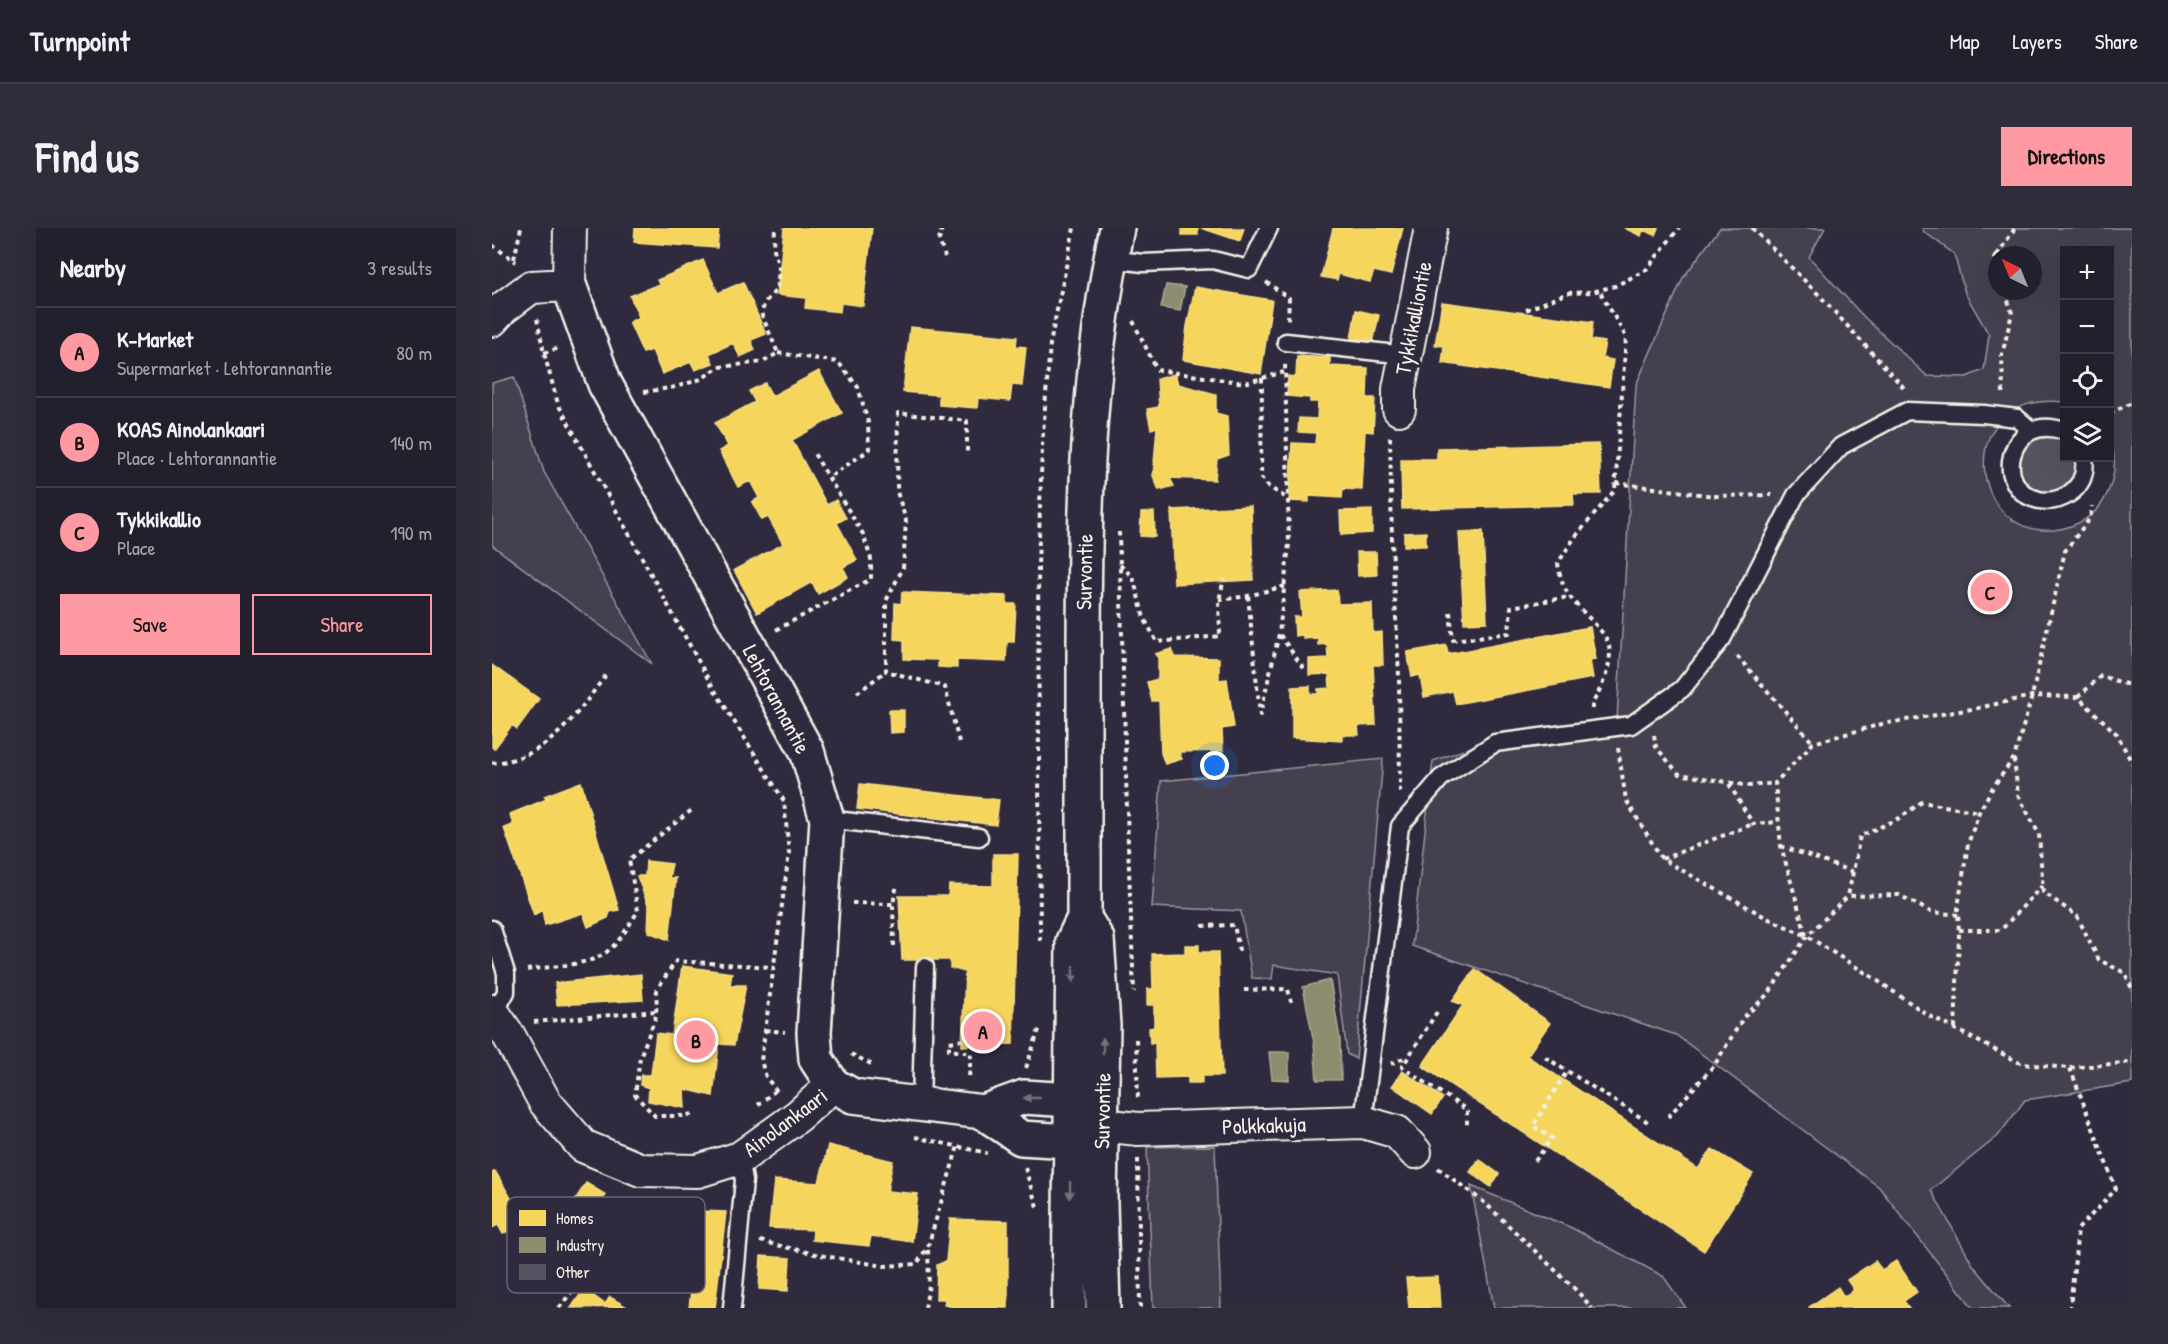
<!DOCTYPE html>
<html lang="en">
<head>
<meta charset="utf-8">
<style>
	:root { --surface:#23202e; --page:#2f2d3a; --text:#f1f3f6; --muted:#a3a3aa; --line:#403e4a; --accent:#ff9aa2 }
	body { margin:0; font-family:"Patrick Hand",sans-serif; background:var(--page); color:var(--text) }
	.controls { position:absolute; right:18px; top:18px; display:grid; overflow:hidden; border-radius:0px; box-shadow:0 6px 24px #0002 }
	.controls button { width:54px; height:54px; display:grid; place-items:center; padding:0; border:0; border-bottom:2px solid var(--line); background:var(--surface); color:var(--text); font:30px sans-serif }
	.compass { position:absolute; left:1496px; top:18px; width:54px; height:54px; border-radius:50%; background:var(--surface); box-shadow:0 6px 24px #0002; rotate:317deg }
	.you { position:absolute; left:723px; top:538px; width:21px; height:21px; margin:-15px; border:4px solid #fff; border-radius:50%; background:#1a73e8; box-shadow:0 0 0 9px #1a73e833 }
	.badge { display:grid; place-items:center; width:39px; height:39px; border-radius:50%; background:var(--accent); color:#111; font-size:20px; font-weight:700 }
	.pin { position:absolute; translate:-50% -50%; border:3px solid #fff; box-shadow:0 2px 6px #0006 }
	.list { margin:0; padding:0; list-style:none }
	h2 { display:flex; justify-content:space-between; align-items:center; height:78px; margin:0; padding:0 24px; font-size:26px }
	h2 small { font-size:20px; font-weight:400; color:var(--muted) }
	.list li { display:grid; grid-template-columns:39px 1fr auto; gap:18px; align-items:center; box-sizing:border-box; height:90px; padding:0 24px; border-top:2px solid var(--line) }
	.list b { display:block; font-size:22px; white-space:nowrap }
	.list p { margin:0; font-size:20px; white-space:nowrap; color:var(--muted) }
	.list em { font-size:20px; font-style:normal; color:var(--muted) }
	.actions { display:flex; gap:12px; padding:18px 24px }
	.actions a { flex:1; padding:14px 0; border:2px solid var(--accent); border-radius:0px; text-align:center; font-size:21px; color:var(--accent) }
	.actions .main { background:var(--accent); color:#111 }
	.icon { flex:none; width:33px; height:33px; fill:none; stroke:currentColor; stroke-width:2; stroke-linecap:round; stroke-linejoin:round }
	.map { position:relative; flex:none; width:1640px; height:1080px; overflow:hidden; border-radius:0px }
	header { display:flex; align-items:center; gap:36px; box-sizing:border-box; height:84px; padding:0 30px; background:var(--surface); border-bottom:2px solid var(--line) }
	header strong { font-size:28px }
	nav { display:flex; gap:33px; margin-inline-start:auto; font-size:21px }
	.intro { display:flex; align-items:center; justify-content:space-between; box-sizing:border-box; height:144px; padding:0 36px }
	h1 { margin:0; font-size:42px }
	.button { padding:15px 27px; border-radius:0px; background:var(--accent); color:#111; font-size:21px; font-weight:700 }
	main { display:flex; gap:36px; padding:0 36px }
	aside { flex:1; background:var(--surface); border-radius:0px; box-shadow:0 6px 24px #0002 }
	.map>svg:first-child { display:block }
	.green { fill:#454050; stroke:#9c989c; stroke-width:1.5; fill-rule:evenodd }
	.homes { fill:#f6d55c; stroke:#f5dd86; stroke-width:1.5 }
	.industry { fill:#8c8c6e; stroke:#abaa93; stroke-width:1.5 }
	.building { fill:#56525f; stroke:#f4f1e8; stroke-width:1.5 }
	.lines { fill:none; stroke-linecap:round; stroke-linejoin:round }
	.service-casing { stroke:#f4f1e8; stroke-width:21 }
	.minor-casing { stroke:#f4f1e8; stroke-width:36 }
	.tertiary-casing { stroke:#f4f1e8; stroke-width:38 }
	.secondary-casing { stroke:#f4f1e8; stroke-width:38 }
	.path { stroke:#f4f1e8; stroke-width:4; stroke-dasharray:4.5 4.5; stroke-linecap:butt }
	.service { stroke:#2f2a3d; stroke-width:16 }
	.minor { stroke:#2f2a3d; stroke-width:32 }
	.tertiary { stroke:#2f2a3d; stroke-width:33 }
	.secondary { stroke:#2f2a3d; stroke-width:33 }
	.oneway { fill:#747079 }
	.labels { text-anchor:middle; stroke-width:6; stroke-linejoin:round; paint-order:stroke }
	.street-label { font-size:22px; fill:#f4f1e8; stroke:#2f2a3d }
	.key { fill:#2f2a3d; stroke:#6a6670; stroke-width:1.5 }
	.key-label { font-size:16px; fill:#f4f1e8 }
</style>
</head>
<body>
<header>
<strong>Turnpoint</strong>
<nav><a>Map</a><a>Layers</a><a>Share</a></nav>
</header>
<div class="intro"><h1>Find us</h1><a class="button">Directions</a></div>
<main>
<aside>
<h2>Nearby<small>3 results</small></h2>
<ul class="list">
<li><span class="badge">A</span><div><b>K-Market</b><p>Supermarket · Lehtorannantie</p></div><em>80 m</em></li>
<li><span class="badge">B</span><div><b>KOAS Ainolankaari</b><p>Place · Lehtorannantie</p></div><em>140 m</em></li>
<li><span class="badge">C</span><div><b>Tykkikallio</b><p>Place</p></div><em>190 m</em></li>
</ul>
<div class="actions"><a class="main">Save</a><a>Share</a></div>
</aside>
<div class="map">
<svg width="1640" height="1080" viewBox="0 0 1640 1080">
	<rect width="100%" height="100%" fill="#2f2a3d"/>
	<filter id="ink" filterUnits="userSpaceOnUse"><feTurbulence type="fractalNoise" baseFrequency=".0167" numOctaves="2"/><feDisplacementMap in="SourceGraphic" scale="12" xChannelSelector="R" yChannelSelector="G"/><feConvolveMatrix kernelMatrix="1 2 1 2 8 2 1 2 1" color-interpolation-filters="sRGB"/></filter>
	<g filter="url(#ink)">
		<path class="green" d="M 1228,0 L 1333,0 L 1317,29 L 1371,88 L 1435,148 L 1474,149 L 1492,142 L 1497,107 L 1473,65 L 1462,26 L 1431,3 L 1430,0 L 1640,0 L 1640,855 L 1533,872 L 1506,908 L 1439,962 L 1481,1037 L 1517,1080 L 1481,1080 L 1387,959 L 1184,807 L 920,718 L 941,533 L 1016,506 L 1125,491 L 1144,157 L 1191,50 ZM 1572,22 L 1618,22 L 1618,214 C 1627,234 1621,258 1610,275 C 1601,289 1584,298 1568,301 C 1475,317 1458,162 1572,174 ZM 1505,27 L 1541,27 L 1541,63 L 1505,63 Z
			M 22,149 L 52,244 L 160,436 L 0,317 L 0,155 Z
			M 891,531 L 864,831 L 855,826 L 845,747 L 782,737 L 780,751 L 760,750 L 749,683 L 660,679 L 669,553 Z
			M 723,918 L 729,1080 L 661,1080 L 655,919 Z
			M 979,958 L 1080,1000 L 1171,1048 L 1194,1080 L 1002,1080 Z"/>
		<path class="homes" d="M 143,0 L 227,0 L 225,20 L 142,14 Z
			M 292,0 L 380,0 L 371,78 L 349,75 L 348,84 L 313,80 L 314,70 L 285,67 Z
			M 690,0 L 706,0 L 706,7 L 690,7 Z
			M 709,0 L 752,0 L 748,13 Z
			M 841,0 L 911,0 L 899,47 L 882,43 L 878,54 L 847,46 L 845,52 L 829,49 Z
			M 1132,0 L 1166,0 L 1163,7 L 1151,2 L 1149,8 Z
			M 211,32 L 226,65 L 251,54 L 274,106 L 259,112 L 263,122 L 248,129 L 241,115 L 217,126 L 221,135 L 203,142 L 199,134 L 170,146 L 160,122 L 151,125 L 137,94 L 147,89 L 138,68 L 167,56 L 165,52 Z
			M 703,59 L 780,72 L 769,146 L 691,132 L 695,98 Z
			M 950,74 L 1101,94 L 1099,112 L 1113,114 L 1110,130 L 1121,132 L 1117,159 L 950,135 L 952,118 L 943,117 Z
			M 864,82 L 887,87 L 881,115 L 859,111 Z
			M 418,99 L 525,109 L 524,118 L 534,119 L 530,158 L 520,157 L 518,173 L 486,170 L 485,180 L 447,177 L 447,167 L 411,164 Z
			M 805,128 L 838,130 L 838,138 L 876,140 L 875,170 L 883,170 L 881,204 L 873,203 L 870,262 L 851,261 L 850,270 L 817,268 L 817,274 L 797,273 L 800,215 L 823,216 L 824,205 L 806,204 L 807,190 L 825,191 L 826,174 L 818,174 L 818,170 L 795,168 L 796,148 L 804,149 Z
			M 327,143 L 350,185 L 300,212 L 335,277 L 344,272 L 354,290 L 345,295 L 365,332 L 351,339 L 356,349 L 326,366 L 320,354 L 265,385 L 242,342 L 291,316 L 276,289 L 270,292 L 260,274 L 267,270 L 258,253 L 246,259 L 227,223 L 236,218 L 223,195 L 263,174 L 257,163 L 273,155 L 280,168 Z
			M 683,146 L 686,156 L 724,166 L 724,185 L 735,188 L 737,227 L 725,231 L 723,252 L 678,250 L 682,258 L 667,262 L 661,248 L 665,199 L 659,201 L 655,181 L 667,179 L 665,151 Z
			M 1107,216 L 1109,266 L 1081,266 L 1082,277 L 910,281 L 909,231 L 945,231 L 945,220 Z
			M 759,278 L 761,352 L 682,356 L 679,282 Z
			M 880,282 L 880,305 L 849,307 L 848,283 Z
			M 662,284 L 663,309 L 648,308 L 649,285 Z
			M 991,303 L 995,394 L 972,395 L 967,304 Z
			M 934,304 L 934,318 L 912,318 L 912,305 Z
			M 865,324 L 884,324 L 885,347 L 866,348 Z
			M 845,362 L 846,376 L 880,375 L 881,405 L 890,404 L 891,437 L 881,437 L 884,497 L 866,498 L 867,507 L 850,507 L 850,513 L 800,510 L 800,459 L 818,458 L 818,466 L 826,466 L 826,461 L 838,460 L 837,446 L 817,447 L 817,431 L 836,430 L 835,416 L 826,417 L 826,410 L 811,411 L 811,407 L 803,408 L 802,389 L 810,389 L 808,364 Z
			M 410,364 L 515,368 L 515,376 L 524,376 L 522,414 L 515,414 L 514,434 L 465,432 L 465,440 L 446,439 L 446,432 L 412,431 L 412,412 L 402,411 L 403,375 L 409,376 Z
			M 1098,399 L 1104,431 L 1098,432 L 1101,450 L 964,476 L 961,463 L 932,469 L 928,447 L 920,449 L 915,424 L 954,417 L 956,426 Z
			M 680,421 L 683,429 L 727,430 L 727,452 L 735,451 L 742,499 L 730,501 L 731,523 L 687,524 L 690,531 L 673,536 L 669,525 L 667,473 L 660,473 L 655,454 L 666,451 L 666,430 L 663,426 Z
			M 0,437 L 47,471 L 25,501 L 20,497 L 2,521 L 0,519 Z
			M 397,482 L 412,482 L 412,504 L 398,505 Z
			M 89,554 L 127,682 L 118,684 L 116,690 L 96,699 L 91,685 L 53,697 L 50,682 L 42,687 L 12,600 L 21,597 L 18,586 L 55,571 L 52,568 Z
			M 368,556 L 507,572 L 504,597 L 365,581 Z
			M 501,626 L 526,626 L 521,816 L 470,818 L 473,744 L 458,740 L 458,732 L 410,732 L 407,668 L 456,668 L 457,657 L 501,658 Z
			M 154,633 L 180,636 L 177,650 L 184,650 L 177,712 L 156,704 L 157,680 L 145,648 L 153,648 Z
			M 693,717 L 707,717 L 707,724 L 726,724 L 730,848 L 710,848 L 710,855 L 696,855 L 696,849 L 664,850 L 663,815 L 658,815 L 657,800 L 662,799 L 662,777 L 655,777 L 655,761 L 661,761 L 660,726 L 693,725 Z
			M 190,738 L 240,745 L 238,757 L 254,757 L 242,817 L 227,816 L 221,868 L 192,861 L 193,880 L 156,873 L 157,860 L 148,857 L 149,847 L 159,847 L 164,805 L 180,807 Z
			M 983,741 L 1058,795 L 1035,828 L 1206,941 L 1220,921 L 1261,946 L 1212,1023 L 930,838 L 971,777 L 960,773 Z
			M 149,746 L 151,772 L 65,777 L 63,755 Z
			M 910,843 L 951,870 L 940,886 L 900,858 Z
			M 336,917 L 401,933 L 395,963 L 426,966 L 420,1014 L 379,1008 L 377,1018 L 320,1012 L 321,1002 L 277,1000 L 282,952 L 327,955 Z
			M 987,931 L 1007,946 L 999,959 L 978,944 Z
			M 3,943 L 27,984 L 17,989 L 23,999 L 11,1006 L 6,997 L 0,1000 L 0,945 Z
			M 94,955 L 114,967 L 72,1034 L 52,1020 Z
			M 208,983 L 234,984 L 223,1080 L 197,1080 Z
			M 458,991 L 516,993 L 516,1080 L 465,1080 L 452,1077 L 453,1071 L 444,1071 L 445,1037 L 454,1033 Z
			M 269,1028 L 298,1030 L 296,1063 L 267,1061 Z
			M 1383,1033 L 1390,1042 L 1404,1033 L 1425,1064 L 1412,1073 L 1417,1080 L 1318,1080 L 1317,1079 L 1346,1059 L 1352,1069 L 1362,1062 L 1355,1052 Z
			M 946,1049 L 948,1080 L 917,1080 L 914,1050 Z
			M 92,1061 L 113,1076 L 118,1069 L 135,1079 L 79,1080 Z"/>
		<path class="industry" d="M 674,57 L 693,59 L 688,83 L 669,80 Z
			M 838,752 L 848,811 L 849,852 L 825,852 L 822,815 L 811,759 Z
			M 777,824 L 797,824 L 797,852 L 780,851 Z"/>
		<path class="building" d="M 1547,206 L 1572,210 L 1572,230 L 1586,230 L 1584,247 L 1573,261 L 1556,266 L 1539,261 L 1528,248 L 1526,241 L 1528,223 Z"/>
		<g class="lines">
			<g class="service-casing">
				<path id="service" d="M 618,31 L 651,35 L 721,32 L 757,41 L 777,0
					M 794,114 L 914,127
					M 1572,203 C 1517,183 1498,261 1547,272 C 1558,274 1568,272 1577,266 C 1590,257 1594,244 1592,230
					M 335,591 L 487,609
					M 0,701 L 14,745 L 14,764 L 3,784
					M 429,876 L 433,739
					M 871,894 L 908,598 L 949,550 L 1003,515 L 1139,497 L 1190,461 L 1230,411 L 1304,267 L 1349,218 L 1415,183 L 1492,186 L 1525,190 L 1539,202
					M 240,1080 L 252,952 L 248,930"/>
			</g>
			<g class="minor-casing">
				<path id="minor" d="M 0,92 L 11,80 L 39,59 L 77,57 L 78,0
					M 907,181 L 907,161 L 939,0
					M 0,783 L 17,808 L 53,874 L 91,918 L 149,942 L 206,943 L 248,930 L 306,888 L 341,857
					M 610,897 L 646,901 L 871,894 L 905,904 L 923,924"/>
			</g>
			<g class="tertiary-casing">
				<path id="tertiary" d="M 77,57 L 113,156 L 315,523 L 335,591 L 322,805 L 324,831 L 341,857 L 361,868 L 491,884 L 529,910 L 578,913 L 610,897 L 579,872 L 532,869 L 491,884"/>
			</g>
			<g class="secondary-casing">
				<path id="secondary" d="M 592,690 L 605,711 L 611,797 L 608,975 L 611,1080
					M 577,1080 L 581,713 L 592,690 C 592,605 592,520 592,435 C 592,286 594,147 625,0"/>
			</g>
			<path class="path" d="M 450,0 L 447,12 L 453,29
				M 1260,0 L 1329,69 L 1413,161
				M 0,17 L 24,34
				M 1505,27 L 1523,0
				M 1505,27 L 1503,30 L 1505,37
				M 22,31 L 29,0
				M 774,54 L 797,70 L 796,92
				M 1034,82 L 1076,65 L 1100,64 L 1123,58 L 1154,42 L 1187,0
				M 45,91 L 52,125 L 66,176 L 220,458 L 292,573 L 297,625 L 269,833 L 274,849 L 287,866
				M 641,93 L 665,142 L 753,155 L 792,144
				M 52,125 L 67,120
				M 286,125 L 346,134 L 366,159 L 376,194 L 377,222 L 337,249
				M 770,150 L 769,250 L 777,259 L 796,271
				M 152,164 L 184,159 L 209,151 L 227,139 L 271,134 L 286,125 L 269,85 L 274,73 L 285,61 L 287,41 L 282,21 L 283,0
				M 1511,165 L 1510,127 L 1520,85 L 1513,63
				M 1618,185 L 1640,175
				M 898,209 L 900,314 L 907,448 L 908,565
				M 1124,255 L 1222,268 L 1280,267
				M 627,304 L 636,617 L 642,764
				M 628,337 L 641,349 L 652,390 L 665,414 L 728,408 L 727,372 L 732,351
				M 756,368 L 768,487 L 787,406 L 797,316 L 793,135
				M 727,372 L 756,368 L 793,358
				M 958,384 L 961,412 L 1017,405 L 1019,379 L 1077,369
				M 284,402 L 379,351 L 379,331 L 371,306 L 321,224
				M 788,407 L 812,441
				M 1245,428 L 1321,515
				M 365,465 L 394,443
				M 1586,469 L 1609,448 L 1640,458
				M 1100,481 L 1100,476 C 1109,461 1123,433 1116,415 C 1114,408 1108,402 1103,396 C 1082,374 1070,366 1066,335 L 1083,309 L 1123,262 L 1134,109 L 1107,62
				M 1162,507 L 1164,519 L 1187,546 L 1258,558 L 1283,555
				M 467,514 L 453,459 L 394,443 L 394,373 L 411,340 L 414,292 L 405,264 L 406,185 L 475,193 L 475,227
				M 1126,520 L 1134,572 L 1170,631 L 1275,690 L 1315,708 L 1380,749 L 1436,787 L 1530,836 L 1578,840 L 1640,834
				M 1522,531 L 1526,567 L 1547,606 L 1551,664 L 1585,688 L 1607,732 L 1633,745 L 1640,761
				M 0,535 C 56,531 83,488 114,447
				M 1237,556 L 1261,596 L 1286,594
				M 1289,618 L 1361,644 L 1368,608 L 1406,591 L 1430,574 L 1487,584
				M 1170,631 L 1261,596
				M 1361,644 L 1356,668 L 1407,667 L 1439,684 L 1466,687
				M 360,675 L 401,676
				M 710,698 L 742,697 L 748,727
				M 1467,702 L 1509,702 L 1550,658
				M 1314,707 L 1289,618 L 1283,555 L 1321,515 L 1390,496 L 1486,480 L 1540,468 L 1586,469 L 1625,506 L 1640,535
				M 548,713 L 546,339 L 550,218 L 558,116 L 582,0
				M 402,718 L 401,676 L 405,656
				M 35,742 C 54,739 95,737 110,727 C 126,718 137,697 146,683 L 137,632 L 201,581
				M 752,762 L 796,761 L 799,774
				M 945,784 L 910,839 L 975,882 L 975,897
				M 42,794 L 164,783
				M 1463,800 L 1467,710 L 1466,679 L 1476,616 L 1487,584 L 1501,559 L 1522,530 L 1540,468 L 1573,323 L 1598,290 L 1600,278
				M 273,802 L 293,804
				M 644,811 L 646,872
				M 471,812 L 457,814 L 457,822 L 479,825 L 477,849
				M 359,826 L 381,837
				M 1053,829 L 1156,894
				M 899,836 L 914,829
				M 534,840 L 548,799
				M 1578,840 L 1624,961 L 1586,1001 L 1578,1080
				M 266,877 L 284,862
				M 200,886 L 191,888 L 163,888 L 143,867 L 148,829 L 164,788 L 165,761 L 184,733 L 281,739
				M 1176,889 L 1223,836 L 1252,789 L 1277,765 L 1315,708 L 1356,668
				M 423,909 L 495,925
				M 646,931 L 648,1080
				M 1043,933 L 1060,910 L 1041,898 L 1075,843
				M 533,940 L 546,982
				M 946,940 L 993,975 L 1085,1063 L 1100,1080
				M 268,1013 L 327,1027 L 392,1038 L 425,1036 L 436,1018 L 466,918
				M 67,1080 L 92,1048
				M 433,1080 L 437,1057 L 436,1019"/>
			<use href="#service" class="service"/>
			<use href="#minor" class="minor"/>
			<use href="#tertiary" class="tertiary"/>
			<use href="#secondary" class="secondary"/>
		</g>
		<defs><path id="oneway-solid" d="M-6-.8H1V-3.2L6.5 0L1 3.2V.8H-6Z" transform="scale(1.5)"/></defs>
		<g class="oneway">
			<use href="#oneway-solid" transform="translate(581 746) rotate(90)"/>
			<use href="#oneway-solid" transform="translate(611 818) rotate(-90)"/>
			<use href="#oneway-solid" transform="translate(540 870) rotate(-180)"/>
			<use href="#oneway-solid" transform="translate(578 962) rotate(91)"/>
		</g>
	</g>
	<g class="labels">
		<g class="street-label">
			<text transform="translate(921 90) rotate(-79)" y="8">Tykkikalliontie</text>
			<text transform="translate(592 344) rotate(-89)" y="8">Survontie</text>
			<text transform="translate(285 471) rotate(62)" y="8">Lehtorannantie</text>
			<text transform="translate(610 883) rotate(-89)" y="8">Survontie</text>
			<text transform="translate(293 894) rotate(-37)" y="8">Ainolankaari</text>
			<text transform="translate(772 897) rotate(-2)" y="8">Polkkakuja</text>
		</g>
	</g>
	<rect x="15" y="969" width="198" height="96" rx="9" class="key"/>
	<rect x="27" y="982" width="27" height="16" fill="#f6d55c"/>
	<rect x="27" y="1009" width="27" height="16" fill="#8c8c6e"/>
	<rect x="27" y="1036" width="27" height="16" fill="#56525f"/>
	<g class="key-label">
		<text x="64" y="996">Homes</text>
		<text x="64" y="1023">Industry</text>
		<text x="64" y="1050">Other</text>
	</g>
</svg>
<div class="controls">
<button>+</button>
<button>−</button>
<button><svg class="icon" aria-label="locate" viewBox="0 0 24 24"><circle cx="12" cy="12" r="6"/><path d="M12 2v4M12 18v4M2 12h4M18 12h4"/></svg></button>
<button><svg class="icon" aria-label="layers" viewBox="0 0 24 24"><path d="M12 4l9 5-9 5-9-5zM3 14l9 5 9-5"/></svg></button>
</div>
<svg class="compass" viewBox="-18 -18 36 36"><path d="M0-13l5 13h-10z" fill="#e53935"/><path d="M0 13l5-13h-10z" fill="#a3a3aa"/></svg>
<div class="you"></div>
<div class="pin badge" style="left:491px;top:803px">A</div>
<div class="pin badge" style="left:204px;top:812px">B</div>
<div class="pin badge" style="left:1498px;top:364px">C</div>
</div>
</main>
</body>
</html>
